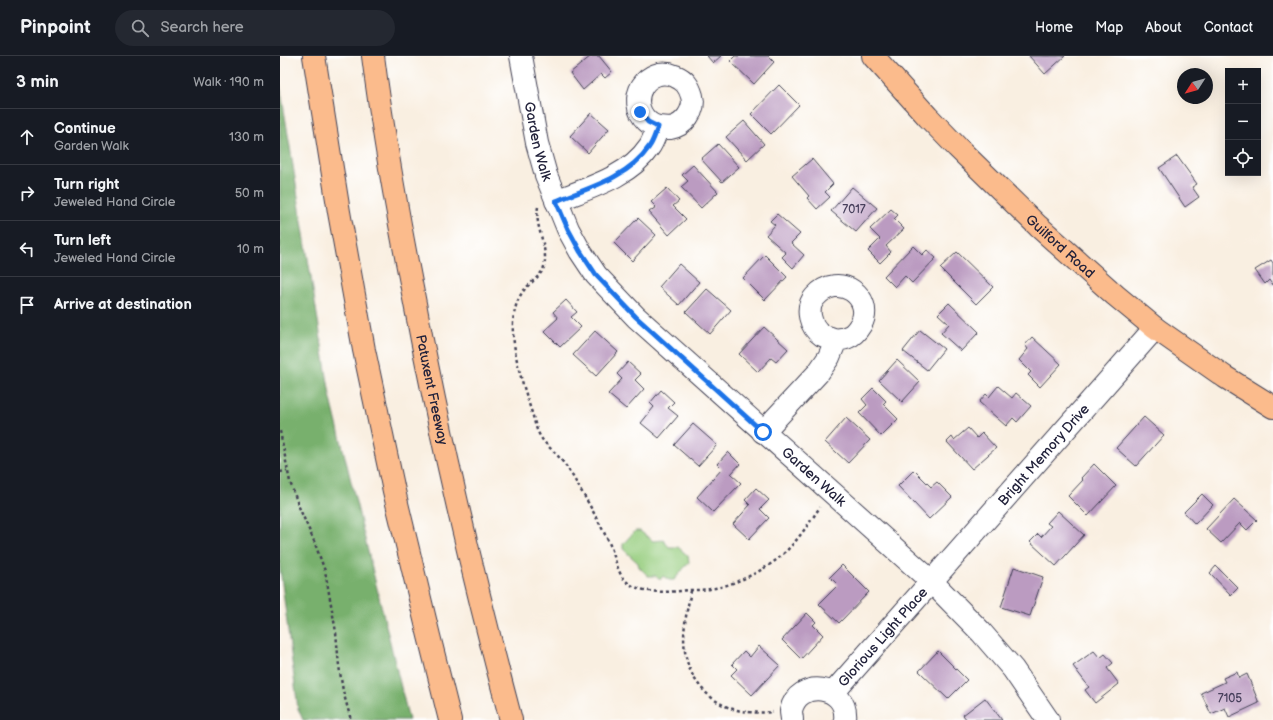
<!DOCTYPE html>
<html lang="en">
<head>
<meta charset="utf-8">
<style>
	:root { --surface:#171b24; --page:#242831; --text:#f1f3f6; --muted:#9ea1a6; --line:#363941 }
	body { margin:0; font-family:"Balsamiq Sans",sans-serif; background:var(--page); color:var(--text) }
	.controls { position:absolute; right:12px; top:12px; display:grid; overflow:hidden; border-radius:0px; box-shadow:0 4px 16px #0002 }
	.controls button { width:36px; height:36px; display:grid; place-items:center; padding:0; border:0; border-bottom:1px solid var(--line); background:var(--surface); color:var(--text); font:20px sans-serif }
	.compass { position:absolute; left:897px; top:12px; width:36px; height:36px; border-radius:50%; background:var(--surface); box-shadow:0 4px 16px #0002; rotate:234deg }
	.stop { position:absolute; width:12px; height:12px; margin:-9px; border:3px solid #1a73e8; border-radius:50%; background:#fff }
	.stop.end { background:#1a73e8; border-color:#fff; box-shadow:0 1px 4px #0008 }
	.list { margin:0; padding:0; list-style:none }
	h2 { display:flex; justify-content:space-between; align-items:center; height:52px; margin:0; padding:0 16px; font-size:17px }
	h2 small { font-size:13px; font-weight:400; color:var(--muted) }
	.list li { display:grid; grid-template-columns:26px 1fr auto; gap:12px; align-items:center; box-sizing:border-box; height:56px; padding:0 16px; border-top:1px solid var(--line) }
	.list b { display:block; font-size:15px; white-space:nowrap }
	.list p { margin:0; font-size:13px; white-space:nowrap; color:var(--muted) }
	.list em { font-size:13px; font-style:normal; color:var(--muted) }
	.icon { flex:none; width:22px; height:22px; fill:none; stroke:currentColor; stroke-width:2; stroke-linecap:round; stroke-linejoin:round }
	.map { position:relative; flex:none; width:993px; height:664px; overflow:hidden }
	header { display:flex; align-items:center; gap:24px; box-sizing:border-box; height:56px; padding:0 20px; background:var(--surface); border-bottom:1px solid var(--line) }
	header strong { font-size:19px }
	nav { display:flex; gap:22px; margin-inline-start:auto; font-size:14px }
	.search { width:280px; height:36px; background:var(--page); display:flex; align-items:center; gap:10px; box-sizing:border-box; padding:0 14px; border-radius:22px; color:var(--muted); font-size:15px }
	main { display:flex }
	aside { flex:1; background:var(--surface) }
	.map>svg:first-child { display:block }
	.green { fill:#96cd7e; stroke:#5c785c }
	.forest { fill:#78b06d; stroke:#4d6954 }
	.building { fill:#bb9bc1 }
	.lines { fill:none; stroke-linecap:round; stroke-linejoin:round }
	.minor-casing { stroke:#424154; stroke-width:24 }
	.major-casing { stroke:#424154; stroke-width:24 }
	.highway-casing { stroke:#424154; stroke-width:24 }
	.path { stroke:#424154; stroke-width:2.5; stroke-dasharray:3 3; stroke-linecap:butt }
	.minor { stroke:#fff; stroke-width:22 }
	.major { stroke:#fbbb8c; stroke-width:22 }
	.highway { stroke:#fbbb8c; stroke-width:22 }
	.route { stroke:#1a73e8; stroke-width:5 }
	.labels { text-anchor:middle; stroke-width:3.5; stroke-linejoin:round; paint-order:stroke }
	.number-label { font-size:12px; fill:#48405c }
	.street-label { font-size:14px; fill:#22223b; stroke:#fff }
</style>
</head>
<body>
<header>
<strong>Pinpoint</strong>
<div class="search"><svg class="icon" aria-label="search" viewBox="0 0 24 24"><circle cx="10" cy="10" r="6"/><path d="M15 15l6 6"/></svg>Search here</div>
<nav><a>Home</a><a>Map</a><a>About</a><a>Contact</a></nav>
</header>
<main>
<aside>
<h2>3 min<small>Walk · 190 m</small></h2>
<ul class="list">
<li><svg class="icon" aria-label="ahead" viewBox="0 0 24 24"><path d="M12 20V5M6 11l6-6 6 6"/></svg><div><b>Continue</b><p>Garden Walk</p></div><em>130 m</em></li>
<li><svg class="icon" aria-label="right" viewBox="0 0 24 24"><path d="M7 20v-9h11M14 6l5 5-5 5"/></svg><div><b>Turn right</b><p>Jeweled Hand Circle</p></div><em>50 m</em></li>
<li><svg class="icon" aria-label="left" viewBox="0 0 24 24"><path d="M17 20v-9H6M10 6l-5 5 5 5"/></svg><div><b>Turn left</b><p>Jeweled Hand Circle</p></div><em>10 m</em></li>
<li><svg class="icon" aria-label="arrive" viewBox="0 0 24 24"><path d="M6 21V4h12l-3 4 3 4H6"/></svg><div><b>Arrive at destination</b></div></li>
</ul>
</aside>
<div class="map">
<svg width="993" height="664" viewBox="0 0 993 664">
	<rect width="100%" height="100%" fill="#fff"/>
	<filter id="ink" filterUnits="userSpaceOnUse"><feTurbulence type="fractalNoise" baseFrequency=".025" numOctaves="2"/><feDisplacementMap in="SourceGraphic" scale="8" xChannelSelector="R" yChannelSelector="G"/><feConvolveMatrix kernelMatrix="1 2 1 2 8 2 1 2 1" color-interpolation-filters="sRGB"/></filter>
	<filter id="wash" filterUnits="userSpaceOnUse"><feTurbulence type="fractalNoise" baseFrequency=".012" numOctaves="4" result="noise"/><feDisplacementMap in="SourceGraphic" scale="16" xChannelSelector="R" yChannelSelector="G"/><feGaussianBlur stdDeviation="0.9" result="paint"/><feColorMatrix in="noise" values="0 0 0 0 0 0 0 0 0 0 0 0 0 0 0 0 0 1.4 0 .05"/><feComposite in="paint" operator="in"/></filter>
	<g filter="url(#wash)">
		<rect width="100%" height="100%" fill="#f9efe1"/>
		<path class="green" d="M 355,475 L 360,475 L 373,485 L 383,484 L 389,491 L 398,491 L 408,500 L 409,506 L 394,524 L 389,524 L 383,520 L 380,524 L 376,520 L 368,520 L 359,511 L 358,507 L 343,493 L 343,488 Z"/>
		<path class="forest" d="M 0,29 L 50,339 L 129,664 L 23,664 L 18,653 L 0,512 Z"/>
		<g id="blocks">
			<path class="building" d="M 311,0 L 319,0 L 332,16 L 325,22 L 321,18 L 303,34 L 290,17 Z
				M 427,0 L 441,0 L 433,7 Z
				M 455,0 L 488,0 L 494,6 L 474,28 L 450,5 Z
				M 749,0 L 785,0 L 765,18 Z
				M 499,29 L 519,49 L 491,78 L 471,58 Z
				M 311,57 L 329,73 L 308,97 L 290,80 Z
				M 464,65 L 484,88 L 467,104 L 446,81 Z
				M 438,88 L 459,111 L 442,126 L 421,103 Z
				M 897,100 L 917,128 L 912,131 L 919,141 L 905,151 L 879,112 Z
				M 532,103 L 553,128 L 545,136 L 550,141 L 537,153 L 527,142 L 529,140 L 512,120 Z
				M 413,109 L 438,136 L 421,152 L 401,131 L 408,125 L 402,119 Z
				M 572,131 L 597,152 L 576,176 L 551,155 Z
				M 387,132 L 399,145 L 393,150 L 406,163 L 389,179 L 369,156 L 376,151 L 371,146 Z
				M 611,153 L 618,159 L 614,163 L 624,173 L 606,190 L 611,196 L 600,207 L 588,195 L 600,183 L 590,173 Z
				M 497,158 L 520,178 L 511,187 L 524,199 L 513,212 L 502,201 L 506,197 L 486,179 L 495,169 L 490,165 Z
				M 358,162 L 376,179 L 352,205 L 334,187 Z
				M 633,190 L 642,199 L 647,194 L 656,202 L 632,227 L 625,220 L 615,231 L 604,220 Z
				M 677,196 L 713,231 L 696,248 L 660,212 Z
				M 485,199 L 507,221 L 485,244 L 463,222 Z
				M 991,204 L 993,207 L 993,230 L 989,224 L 985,228 L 975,214 Z
				M 399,208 L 419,226 L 399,249 L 379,231 Z
				M 427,233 L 451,254 L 430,278 L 406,256 Z
				M 286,244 L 297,256 L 291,261 L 301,271 L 280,291 L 264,275 L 278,262 L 273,256 Z
				M 669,247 L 699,276 L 681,295 L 661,277 L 669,268 L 658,258 Z
				M 484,271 L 508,293 L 496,306 L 491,302 L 478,316 L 459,298 Z
				M 640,274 L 664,293 L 647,314 L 623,295 Z
				M 315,275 L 338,296 L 316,320 L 293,299 Z
				M 752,281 L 781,308 L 760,331 L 748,319 L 751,316 L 739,304 L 748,293 L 745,289 Z
				M 617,304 L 640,326 L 622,346 L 599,324 Z
				M 348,306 L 361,318 L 355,324 L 364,333 L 346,353 L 328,338 L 342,323 L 337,318 Z
				M 718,330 L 732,342 L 736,337 L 751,350 L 737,366 L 733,362 L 726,370 L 699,346 L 706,338 L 709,341 Z
				M 593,332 L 606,345 L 603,348 L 618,363 L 601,380 L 579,357 L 587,349 L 582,343 Z
				M 381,334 L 394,346 L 388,352 L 398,360 L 379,382 L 361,367 L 374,351 L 370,347 Z
				M 864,361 L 884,379 L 856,410 L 836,392 Z
				M 566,362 L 590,384 L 568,407 L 545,386 Z
				M 413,368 L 437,389 L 418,410 L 394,389 Z
				M 688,372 L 697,382 L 702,377 L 716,392 L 692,413 L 667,386 L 672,381 L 674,384 Z
				M 448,396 L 460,408 L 451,418 L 461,427 L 433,456 L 417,441 L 442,413 L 437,408 Z
				M 814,408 L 836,430 L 808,460 L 788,440 L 803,424 L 801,422 Z
				M 634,414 L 651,431 L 657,426 L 672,441 L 649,463 L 618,430 Z
				M 476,432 L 489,444 L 480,453 L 489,462 L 469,483 L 453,468 L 470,449 L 465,444 Z
				M 922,438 L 933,449 L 915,468 L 904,456 Z
				M 954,443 L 977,464 L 967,474 L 960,467 L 941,487 L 926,473 Z
				M 778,455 L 804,479 L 776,510 L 750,486 L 758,478 L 761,481 L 771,470 L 767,467 Z
				M 562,509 L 589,536 L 559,567 L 539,548 L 558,529 L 550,521 Z
				M 936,510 L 958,532 L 951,539 L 930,517 Z
				M 734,511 L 763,521 L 750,560 L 721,551 Z
				M 527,557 L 536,566 L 533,569 L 543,579 L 521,603 L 502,584 Z
				M 479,590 L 500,609 L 472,639 L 451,619 L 457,613 L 452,608 L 464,595 L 470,601 Z
				M 658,595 L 687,624 L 668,643 L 639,615 Z
				M 814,595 L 820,602 L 825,598 L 833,607 L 827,612 L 839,628 L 815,647 L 805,634 L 809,631 L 793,610 Z
				M 957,616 L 959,622 L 967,618 L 979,647 L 949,661 L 945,652 L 931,658 L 921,637 L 945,626 L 943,622 Z
				M 705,642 L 722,664 L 687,664 L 683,659 Z"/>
		</g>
	</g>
	<g filter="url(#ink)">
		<use href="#blocks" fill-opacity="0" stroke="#424154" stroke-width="1"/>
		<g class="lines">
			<g class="minor-casing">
				<g id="minor">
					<path id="s1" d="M 241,0 L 257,87 L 266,119 L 288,173 L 300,195 L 316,219 L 356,261 L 651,525 L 701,576 L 733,613 L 768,664"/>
					<path d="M 276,145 C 308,132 349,121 369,91 C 373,86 375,78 378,71 C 382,71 386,72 390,72 C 404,70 416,54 412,40 C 409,30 405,24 395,20 C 367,8 345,44 367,65 C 370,68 374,70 378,71"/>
					<path d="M 483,376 L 538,317 L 549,301 L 556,284 C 552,282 546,281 542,279 C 530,271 525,252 535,241 C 559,214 595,242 581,268 C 578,273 574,279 568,281 C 565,283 560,283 556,284"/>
					<path id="s2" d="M 553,637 L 875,272"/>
					<path d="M 512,664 C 512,661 511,658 511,655 C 517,622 569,628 565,664"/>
				</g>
			</g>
			<g class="major-casing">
				<g id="major">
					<path id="s3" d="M 593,0 L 648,61 L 677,91 L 758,170 L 835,239 L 875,272 L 945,321 L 993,351"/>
				</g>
			</g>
			<g class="highway-casing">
				<g id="highway">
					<path d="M 34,0 L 59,156 L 84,294 L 114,435 L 149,580 L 170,664"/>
					<path id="s4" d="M 93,0 C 103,78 117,155 132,232 C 159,377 193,521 231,664"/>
				</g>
			</g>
			<path class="path" d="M 258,151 C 254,171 269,191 264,211 C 261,220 251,226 245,233 C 235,244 232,263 233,278 C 235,304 243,329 251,354 C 254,362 255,371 259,378 C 264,388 271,392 278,400 C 285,408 291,417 296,426 C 308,446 320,467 330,489 C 334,498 337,514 343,522 C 358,540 390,536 410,534 C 417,534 423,534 430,533 C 450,530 472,520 489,509 C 511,495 526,472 540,451
				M 0,375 L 10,426 L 19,451 L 34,485 L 45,515 L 56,576 L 59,610 L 63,635 L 71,664
				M 0,416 L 7,415
				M 411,535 C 407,554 402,575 405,595 C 408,622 428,645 453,653 C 466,657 480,657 493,656"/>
			<use href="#minor" class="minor"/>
			<use href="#major" class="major"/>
			<use href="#highway" class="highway"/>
		</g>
	</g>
	<g class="lines" filter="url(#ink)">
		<path class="route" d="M 360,56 L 368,66 L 378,71 C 375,78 373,86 369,91 C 349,121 309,132 276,145 L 288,173 L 300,195 L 316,219 L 356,261 L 483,376"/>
	</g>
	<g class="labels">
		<g class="number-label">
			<text x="574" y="157">7017</text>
			<text x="950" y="646">7105</text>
		</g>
		<g class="street-label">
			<text dy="5" stroke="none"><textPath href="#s1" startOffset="87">Garden Walk</textPath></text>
			<text dy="5" stroke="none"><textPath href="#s3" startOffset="267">Guilford Road</textPath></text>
			<text dy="5" stroke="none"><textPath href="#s4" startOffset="339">Patuxent Freeway</textPath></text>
			<text dy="5" stroke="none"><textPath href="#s2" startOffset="318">Bright Memory Drive</textPath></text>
			<text dy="5" stroke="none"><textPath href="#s1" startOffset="531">Garden Walk</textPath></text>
			<text dy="5" stroke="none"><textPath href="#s2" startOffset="75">Glorious Light Place</textPath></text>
		</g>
	</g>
</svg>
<div class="controls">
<button>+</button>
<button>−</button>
<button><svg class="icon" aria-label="locate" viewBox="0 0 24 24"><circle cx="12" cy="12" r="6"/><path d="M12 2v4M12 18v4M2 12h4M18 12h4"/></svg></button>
</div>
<svg class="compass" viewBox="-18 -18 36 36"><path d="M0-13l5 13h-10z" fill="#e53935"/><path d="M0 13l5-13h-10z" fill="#9ea1a6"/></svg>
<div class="stop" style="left:483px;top:376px"></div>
<div class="stop end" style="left:360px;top:56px"></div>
</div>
</main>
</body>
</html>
